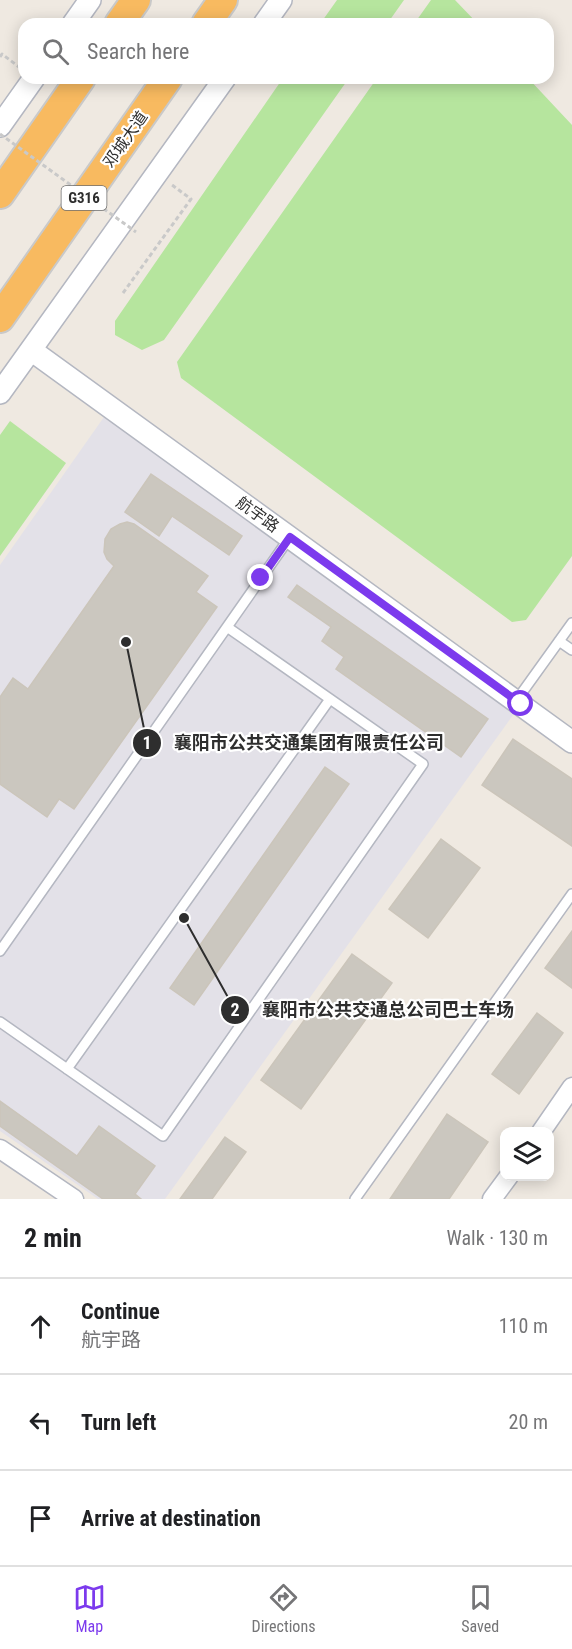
<!DOCTYPE html>
<html lang="en">
<head>
<meta charset="utf-8">
<style>
	:root { --surface:#fff; --page:#f6f6f6; --text:#202124; --muted:#757577; --line:#e0e0e0; --accent:#7c3aed }
	body { margin:0; font-family:"Roboto Condensed","Noto Sans SC",sans-serif; background:var(--page); color:var(--text) }
	.controls { position:absolute; right:18px; bottom:18px; display:grid; overflow:hidden; border-radius:12px; box-shadow:0 3px 15px #0003 }
	.controls button { width:54px; height:54px; display:grid; place-items:center; padding:0; border:0; border-bottom:2px solid var(--line); background:var(--surface); color:var(--text); font:30px sans-serif }
	.stop { position:absolute; width:18px; height:18px; margin:-14px; border:4px solid #7c3aed; border-radius:50%; background:#fff }
	.stop.end { background:#7c3aed; border-color:#fff; box-shadow:0 2px 6px #0008 }
	.list { margin:0; padding:0; list-style:none }
	h2 { display:flex; justify-content:space-between; align-items:center; height:78px; margin:0; padding:0 24px; font-size:26px }
	h2 small { font-size:20px; font-weight:400; color:var(--muted) }
	.list li { display:grid; grid-template-columns:39px 1fr auto; gap:18px; align-items:center; box-sizing:border-box; height:96px; padding:0 24px; border-top:2px solid var(--line) }
	.list b { display:block; font-size:22px; white-space:nowrap }
	.list p { margin:0; font-size:20px; white-space:nowrap; color:var(--muted) }
	.list em { font-size:20px; font-style:normal; color:var(--muted) }
	.icon { flex:none; width:33px; height:33px; fill:none; stroke:currentColor; stroke-width:2; stroke-linecap:round; stroke-linejoin:round }
	.map { position:relative; flex:none; width:572px; height:1199px; overflow:hidden }
	.search { position:absolute; background:var(--surface); box-shadow:0 3px 15px #0003; left:18px; right:18px; top:18px; height:66px; display:flex; align-items:center; gap:15px; box-sizing:border-box; padding:0 21px; border-radius:18px; color:var(--muted); font-size:22px }
	.sheet { height:366px; background:var(--surface) }
	nav { display:flex; justify-content:space-around; align-items:center; box-sizing:border-box; height:84px; border-top:2px solid var(--line); background:var(--surface); font-size:16px; color:var(--muted) }
	nav a { display:grid; justify-items:center; gap:3px }
	nav .on { color:var(--accent) }
	.map>svg:first-child { display:block }
	.industrial { fill:#e3e1e8 }
	.green { fill:#b6e59e }
	.building { fill:#cbc7bf; stroke:#cbc5ba; stroke-width:1.5 }
	.lines { fill:none; stroke-linecap:round; stroke-linejoin:round }
	.service-casing { stroke:#b4b7c1; stroke-width:12 }
	.minor-casing { stroke:#b4b7c1; stroke-width:21 }
	.tertiary-casing { stroke:#b4b7c1; stroke-width:24 }
	.trunk-casing { stroke:#c9c9c9; stroke-width:32 }
	.path { stroke:#c9c9c9; stroke-width:3; stroke-dasharray:4.5 3; stroke-linecap:butt }
	.service { stroke:#fff; stroke-width:9 }
	.minor { stroke:#fff; stroke-width:18 }
	.tertiary { stroke:#fff; stroke-width:21 }
	.trunk { stroke:#f8ba60; stroke-width:28 }
	.path-bridge { stroke:#c9c9c9; stroke-width:3; stroke-dasharray:4.5 3; stroke-linecap:butt }
	.route { stroke:#7c3aed; stroke-width:8 }
	.labels { text-anchor:middle; stroke-width:4.5; stroke-linejoin:round; paint-order:stroke }
	.shield { fill:#fff; stroke:#6d6d6d; stroke-width:1.5 }
	.shield-label { font-size:15px; font-weight:bold; fill:#2e2e2e }
	.street-label { font-size:16px; fill:#2e2e2e; stroke:#fff }
	.leader { fill:none; stroke:#2e2e2e; stroke-width:2 }
	.callout-dot { fill:#2e2e2e; stroke:#fff; stroke-width:2 }
	.mark-label { font-size:18px; text-anchor:middle; font-weight:bold; fill:#fff }
	.callout-label { font-size:18px; text-anchor:middle; font-weight:bold; fill:#2e2e2e; stroke:#fff; stroke-width:4.5; stroke-linejoin:round; paint-order:stroke }
</style>
</head>
<body>
<div class="map">
<svg width="572" height="1199" viewBox="0 0 572 1199">
	<rect width="100%" height="100%" fill="#efe9e1"/>
	<path class="industrial" d="M 111,407 L 521,704 L 165,1199 L 98,1199 L 0,1131 L 0,565 Z"/>
	<path class="green" d="M 337,0 L 404,0 L 387,24 L 320,24 Z
		M 431,0 L 455,0 L 478,24 L 414,24 Z
		M 283,78 L 349,78 L 164,340 L 142,350 L 115,335 L 115,321 Z
		M 377,78 L 528,78 L 572,125 L 572,556 L 526,620 L 512,622 L 181,378 L 177,362 Z
		M 10,421 L 66,463 L 0,556 L 0,435 Z"/>
	<path class="building" d="M 151,474 L 242,536 L 229,555 L 172,516 L 159,536 L 125,512 Z
		M 127,522 L 134,524 L 208,576 L 196,592 L 217,607 L 74,809 L 59,799 L 47,817 L 0,784 L 0,697 L 13,678 L 28,689 L 114,566 L 107,559 L 104,552 L 105,539 L 111,529 L 120,524 Z
		M 297,585 L 488,719 L 461,757 L 336,669 L 344,657 L 322,641 L 331,627 L 288,597 Z
		M 513,739 L 572,779 L 572,846 L 482,785 Z
		M 325,767 L 349,784 L 194,1005 L 170,988 Z
		M 441,839 L 480,868 L 428,938 L 389,909 Z
		M 572,931 L 572,988 L 545,968 Z
		M 352,954 L 392,983 L 301,1109 L 261,1080 Z
		M 537,1013 L 563,1033 L 519,1094 L 492,1074 Z
		M 0,1101 L 77,1156 L 99,1126 L 155,1166 L 135,1194 L 141,1199 L 103,1199 L 0,1126 Z
		M 447,1114 L 488,1142 L 449,1199 L 390,1199 Z
		M 225,1137 L 246,1152 L 212,1199 L 180,1199 Z"/>
	<g class="lines">
		<g class="service-casing">
			<path id="service" d="M 559,641 L 572,650
				M 516,701 L 572,623
				M 0,951 L 290,537
				M 0,1022 L 163,1136 L 423,764 L 227,627
				M 67,1069 L 330,699
				M 355,1199 L 572,894"/>
		</g>
		<g class="minor-casing">
			<path id="minor" d="M 541,1132 L 572,1087
				M 0,1149 L 74,1199
				M 492,1199 L 509,1176"/>
		</g>
		<g class="tertiary-casing">
			<path id="tertiary" d="M 73,24 L 90,0
				M 264,24 L 281,0
				M 0,126 L 34,78
				M 31,350 L 572,742
				M 0,393 L 225,78"/>
		</g>
		<g class="trunk-casing">
			<path id="trunk" d="M 119,24 L 136,0
				M 206,24 L 223,0
				M 0,194 L 81,78
				M 0,318 L 168,78"/>
		</g>
		<path class="path" d="M 0,57 L 2,54 L 19,67
			M 123,293 L 191,199 L 172,185"/>
		<use href="#service" class="service"/>
		<use href="#minor" class="minor"/>
		<use href="#tertiary" class="tertiary"/>
		<use href="#trunk" class="trunk"/>
		<path class="path-bridge" d="M 0,134 L 136,232"/>
	</g>
	<g class="lines">
		<path class="route" d="M 261,578 L 290,537 L 521,704"/>
	</g>
	<g class="labels">
		<rect class="shield" x="61.5" y="186" width="45" height="24" rx="4.5"/>
		<g class="shield-label">
			<text x="84" y="203">G316</text>
		</g>
		<g class="street-label">
			<text transform="translate(125 139) rotate(-55)" y="6">邓城大道</text>
			<text transform="translate(258 514) rotate(36)" y="6">航宇路</text>
		</g>
	</g>
	<path class="leader" d="M126 642L147 743M184 918L235 1010"/>
	<g class="callout-dot">
		<circle cx="126" cy="642" r="6"/>
		<circle cx="184" cy="918" r="6"/>
		<circle cx="147" cy="743" r="15"/>
		<circle cx="235" cy="1010" r="15"/>
	</g>
	<g class="mark-label">
		<text x="147" y="749">1</text>
		<text x="235" y="1016">2</text>
	</g>
	<g class="callout-label">
		<text x="309" y="749">襄阳市公共交通集团有限责任公司</text>
		<text x="388" y="1016">襄阳市公共交通总公司巴士车场</text>
	</g>
</svg>
<div class="controls">
<button><svg class="icon" aria-label="layers" viewBox="0 0 24 24"><path d="M12 4l9 5-9 5-9-5zM3 14l9 5 9-5"/></svg></button>
</div>
<div class="stop" style="left:521px;top:704px"></div>
<div class="stop end" style="left:261px;top:578px"></div>
<div class="search"><svg class="icon" aria-label="search" viewBox="0 0 24 24"><circle cx="10" cy="10" r="6"/><path d="M15 15l6 6"/></svg>Search here</div>
</div>
<section class="sheet">
<h2>2 min<small>Walk · 130 m</small></h2>
<ul class="list">
<li><svg class="icon" aria-label="ahead" viewBox="0 0 24 24"><path d="M12 20V5M6 11l6-6 6 6"/></svg><div><b>Continue</b><p>航宇路</p></div><em>110 m</em></li>
<li><svg class="icon" aria-label="left" viewBox="0 0 24 24"><path d="M17 20v-9H6M10 6l-5 5 5 5"/></svg><div><b>Turn left</b></div><em>20 m</em></li>
<li><svg class="icon" aria-label="arrive" viewBox="0 0 24 24"><path d="M6 21V4h12l-3 4 3 4H6"/></svg><div><b>Arrive at destination</b></div></li>
</ul>
</section>
<nav>
<a class="on"><svg class="icon" aria-label="map" viewBox="0 0 24 24"><path d="M3 6l6-2 6 2 6-2v14l-6 2-6-2-6 2zM9 4v14M15 6v14"/></svg>Map</a>
<a><svg class="icon" aria-label="directions" viewBox="0 0 24 24"><path d="M12 3l9 9-9 9-9-9zM9 14v-3h6M13 9l2 2-2 2"/></svg>Directions</a>
<a><svg class="icon" aria-label="saved" viewBox="0 0 24 24"><path d="M7 4h10v16l-5-4-5 4z"/></svg>Saved</a>
</nav>
</body>
</html>
